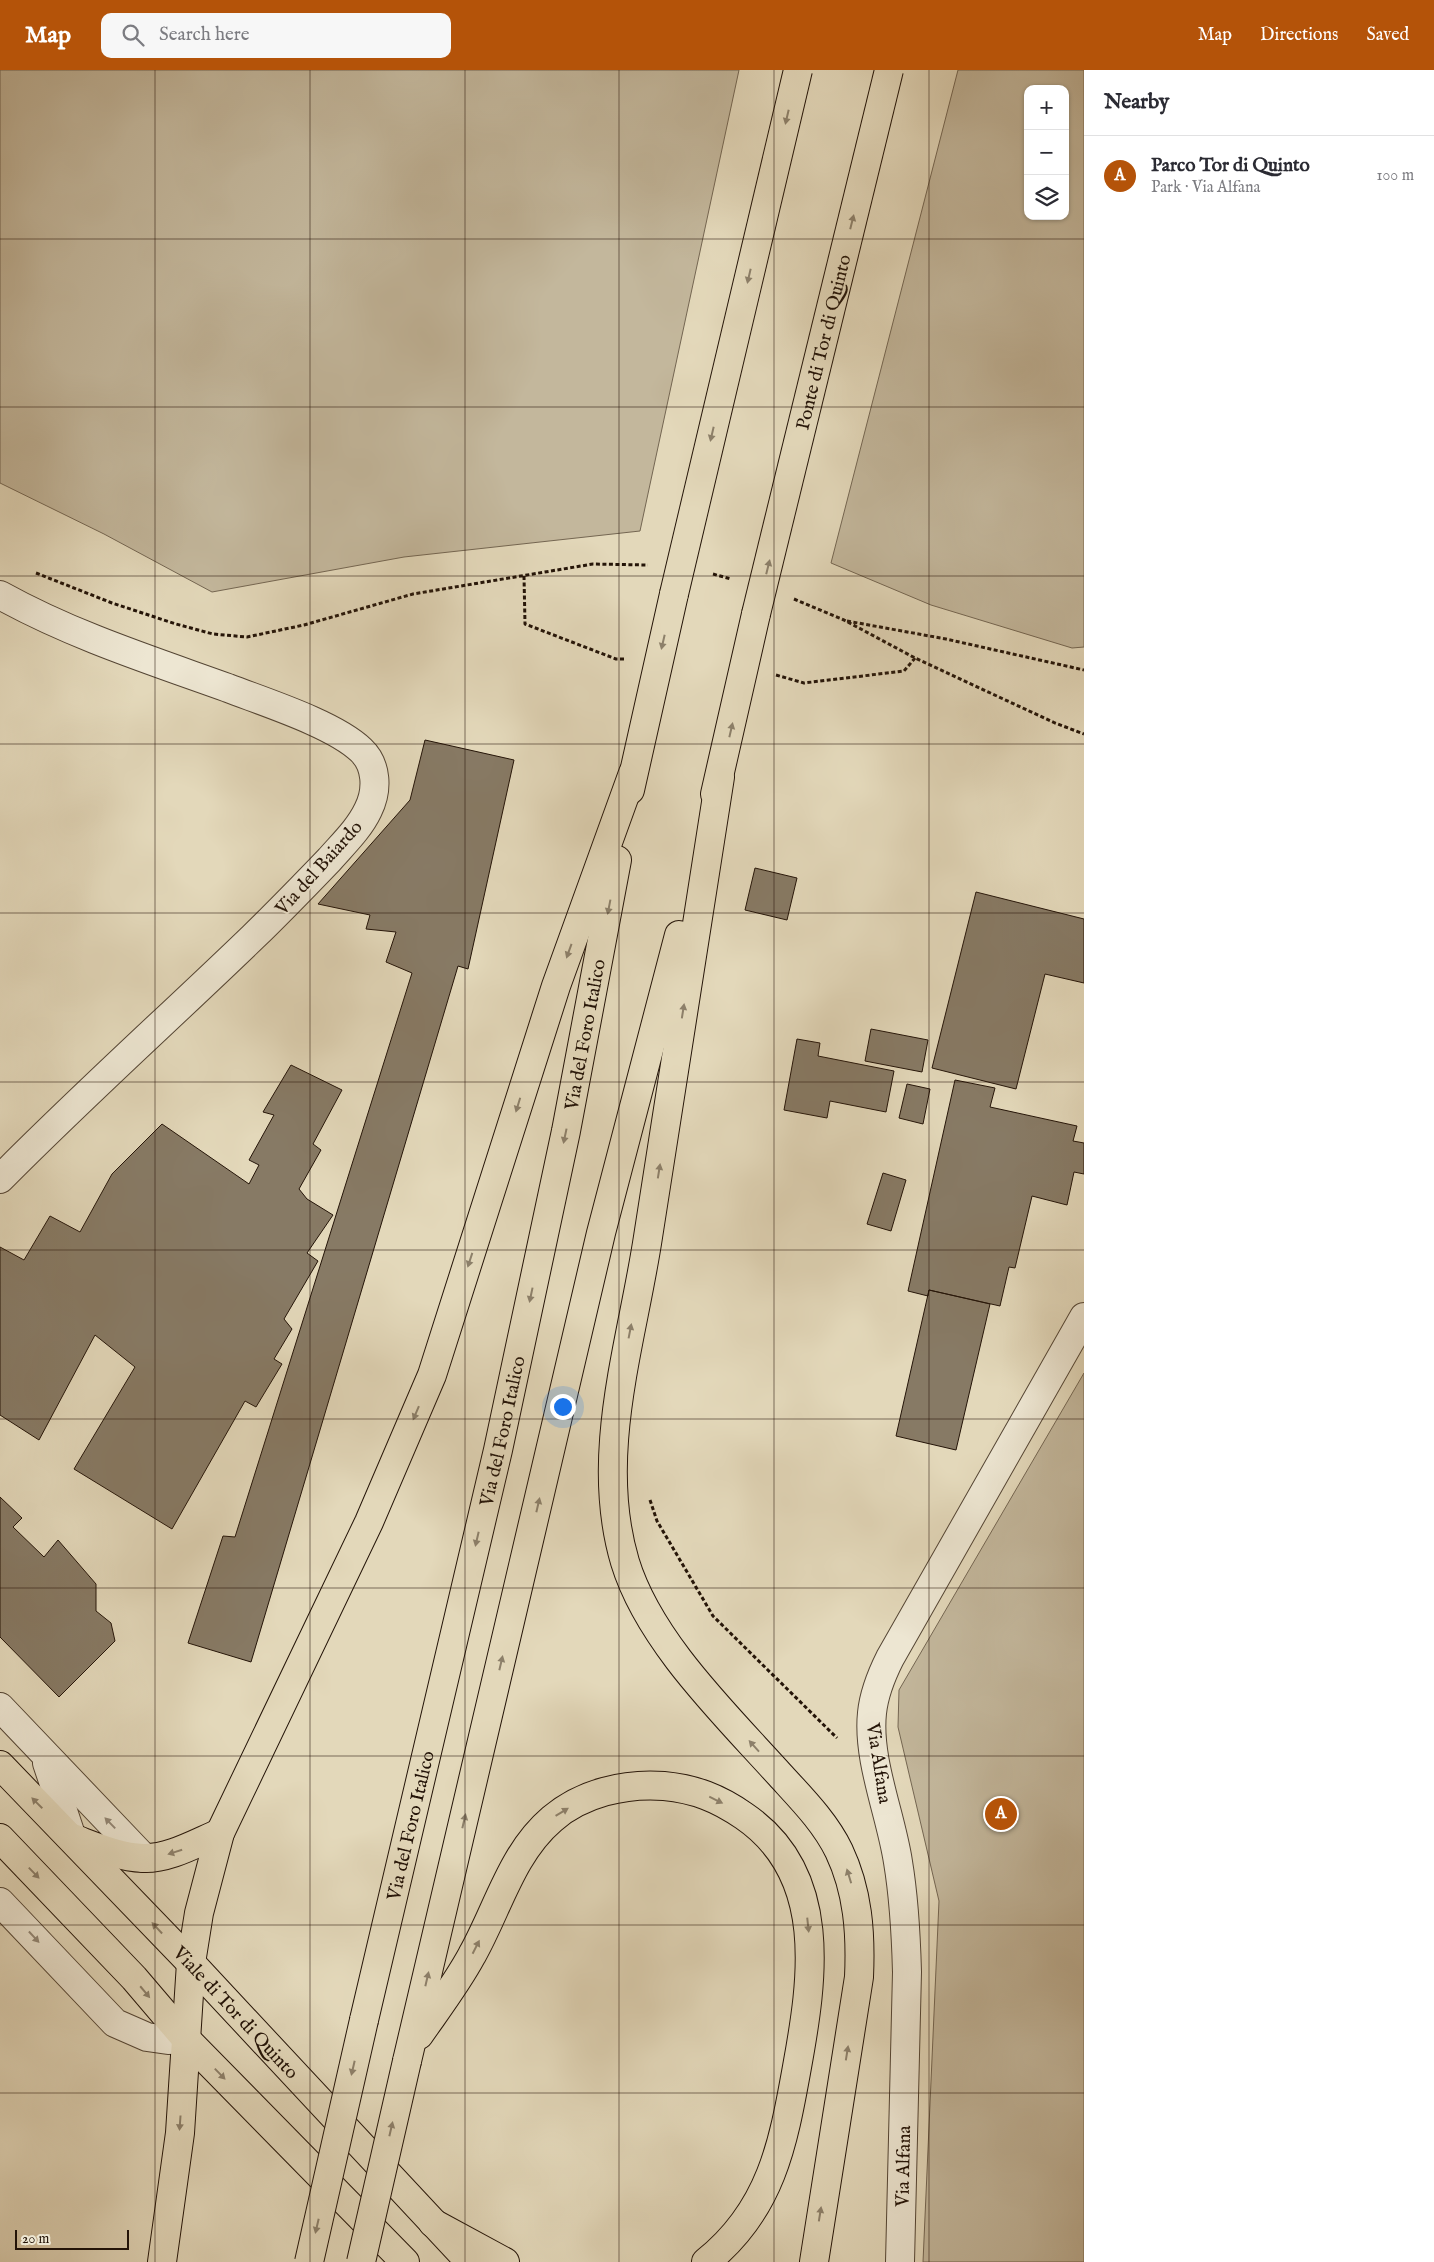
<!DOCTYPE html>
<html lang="en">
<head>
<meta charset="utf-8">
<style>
	:root { --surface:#fff; --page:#f7f7f7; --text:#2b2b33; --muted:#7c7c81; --line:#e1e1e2; --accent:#b45309 }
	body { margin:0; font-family:"IM FELL English",serif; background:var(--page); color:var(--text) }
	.controls { position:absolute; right:15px; top:15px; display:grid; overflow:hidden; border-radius:10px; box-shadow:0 1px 4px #0004 }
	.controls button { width:45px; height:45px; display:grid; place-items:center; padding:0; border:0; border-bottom:1px solid var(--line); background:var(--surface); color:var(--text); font:25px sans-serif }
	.scale { position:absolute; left:15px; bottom:12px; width:114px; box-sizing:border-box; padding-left:5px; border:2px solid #241408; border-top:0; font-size:14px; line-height:18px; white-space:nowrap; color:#241408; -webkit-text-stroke:4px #ede6d2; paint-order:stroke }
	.you { position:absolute; left:562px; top:1336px; width:18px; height:18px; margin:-12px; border:4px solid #fff; border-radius:50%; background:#1a73e8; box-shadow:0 0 0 8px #1a73e833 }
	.badge { display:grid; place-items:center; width:32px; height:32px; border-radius:50%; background:var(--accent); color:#fff; font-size:16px; font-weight:700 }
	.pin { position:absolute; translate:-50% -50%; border:2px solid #fff; box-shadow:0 1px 5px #0006 }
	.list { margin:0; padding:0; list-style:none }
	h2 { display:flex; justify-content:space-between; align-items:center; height:65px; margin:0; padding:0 20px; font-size:21px }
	h2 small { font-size:16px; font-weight:400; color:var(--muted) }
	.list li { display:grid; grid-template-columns:32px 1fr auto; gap:15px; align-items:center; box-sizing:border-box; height:80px; padding:0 20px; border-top:1px solid var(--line) }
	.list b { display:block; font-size:19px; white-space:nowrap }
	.list p { margin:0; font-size:16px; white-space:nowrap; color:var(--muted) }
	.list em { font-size:16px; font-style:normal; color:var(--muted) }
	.icon { flex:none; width:28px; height:28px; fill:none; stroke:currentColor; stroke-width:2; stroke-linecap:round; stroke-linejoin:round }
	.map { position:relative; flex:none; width:1084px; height:2192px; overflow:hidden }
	header { display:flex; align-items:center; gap:30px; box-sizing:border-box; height:70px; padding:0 25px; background:var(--accent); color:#fff }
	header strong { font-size:24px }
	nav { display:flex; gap:28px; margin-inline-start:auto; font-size:18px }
	.search { width:350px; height:45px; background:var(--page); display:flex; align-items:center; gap:12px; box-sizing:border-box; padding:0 18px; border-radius:10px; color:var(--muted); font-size:19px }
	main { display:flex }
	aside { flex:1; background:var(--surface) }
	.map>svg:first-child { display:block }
	.green { fill:#c3b79c; stroke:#746652; fill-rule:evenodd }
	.building { fill:#877a65; stroke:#241408 }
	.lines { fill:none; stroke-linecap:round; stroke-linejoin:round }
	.street-casing { stroke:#544534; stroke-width:30 }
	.primary-casing { stroke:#241408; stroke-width:30 }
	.highway-casing { stroke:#241408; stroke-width:30 }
	.path { stroke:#241408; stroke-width:3; stroke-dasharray:4 2.5; stroke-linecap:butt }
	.street { stroke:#ede6d2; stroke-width:28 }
	.primary { stroke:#e3d8ba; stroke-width:28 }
	.highway { stroke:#e3d8ba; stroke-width:28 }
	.highway-bridge-casing { stroke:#241408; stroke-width:30; stroke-linecap:butt }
	.highway-bridge { stroke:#e3d8ba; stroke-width:28 }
	.oneway { fill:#8d806a }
	.oneway2 { fill:#938877 }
	.grid { fill:none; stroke:#241408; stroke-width:1; stroke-opacity:0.55 }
	.labels { text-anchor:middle; stroke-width:4; stroke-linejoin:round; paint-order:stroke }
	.street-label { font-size:19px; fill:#241408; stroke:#ede6d2 }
</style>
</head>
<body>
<header>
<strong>Map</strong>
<div class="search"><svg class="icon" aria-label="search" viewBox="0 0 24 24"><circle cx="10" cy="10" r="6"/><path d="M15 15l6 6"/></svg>Search here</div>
<nav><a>Map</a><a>Directions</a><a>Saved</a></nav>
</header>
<main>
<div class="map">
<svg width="1084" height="2192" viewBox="0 0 1084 2192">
	<rect width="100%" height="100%" fill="#e3d8ba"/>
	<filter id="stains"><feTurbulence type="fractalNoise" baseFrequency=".004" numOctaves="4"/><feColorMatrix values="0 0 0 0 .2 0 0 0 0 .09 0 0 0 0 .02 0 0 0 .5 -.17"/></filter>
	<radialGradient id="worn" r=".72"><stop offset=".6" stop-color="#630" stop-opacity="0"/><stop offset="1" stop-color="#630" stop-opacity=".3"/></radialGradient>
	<path class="green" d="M 0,0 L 739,0 L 640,461 L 404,487 L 212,522 L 104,464 L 0,413 Z
		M 958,0 L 1084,0 L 1084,577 L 1072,578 L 931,535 L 831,493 ZM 1028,19 L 1065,19 L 1065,146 L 1028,146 Z
		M 1084,1303 L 1084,2192 L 923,2192 L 939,1831 L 898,1657 L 899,1620 Z"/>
	<path class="building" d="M 425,670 L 514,690 L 468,899 L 458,896 L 251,1592 L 188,1573 L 223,1466 L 235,1467 L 412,903 L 386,892 L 396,862 L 366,859 L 370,845 L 318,834 L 410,730 Z
		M 755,798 L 797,808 L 787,850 L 745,840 Z
		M 976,822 L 1084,849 L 1084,913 L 1045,904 L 1016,1019 L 932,998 Z
		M 871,959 L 928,970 L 922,1002 L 865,991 Z
		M 797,969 L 820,973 L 818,986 L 894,1001 L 886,1042 L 830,1031 L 827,1048 L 784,1040 Z
		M 291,995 L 342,1020 L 313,1074 L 321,1080 L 299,1119 L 307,1129 L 333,1145 L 307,1183 L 318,1191 L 284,1249 L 292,1259 L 274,1289 L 282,1294 L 256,1337 L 245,1331 L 172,1459 L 74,1399 L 135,1297 L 95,1265 L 39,1370 L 0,1345 L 0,1177 L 24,1190 L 50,1146 L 80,1162 L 112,1104 L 162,1054 L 249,1114 L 259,1095 L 249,1090 L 274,1045 L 263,1042 Z
		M 955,1010 L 995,1018 L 990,1037 L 1077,1056 L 1073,1071 L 1084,1073 L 1084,1104 L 1074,1102 L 1067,1135 L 1032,1126 L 1015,1198 L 1009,1197 L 1000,1236 L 929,1220 L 928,1226 L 908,1221 Z
		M 907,1014 L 930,1019 L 923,1054 L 899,1048 Z
		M 883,1103 L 906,1110 L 891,1161 L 867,1154 Z
		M 929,1220 L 990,1234 L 956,1380 L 896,1366 Z
		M 0,1427 L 22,1448 L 13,1457 L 44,1487 L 58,1470 L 96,1514 L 96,1541 L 111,1553 L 115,1571 L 59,1627 L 0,1567 Z"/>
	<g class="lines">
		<g class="street-casing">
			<g id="street">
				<path d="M 0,525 C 72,565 150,590 228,618 C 264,632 334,654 361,680 C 377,695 378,720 368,740 C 359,759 343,774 329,790 C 304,816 279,842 253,867 C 169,948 82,1026 0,1109"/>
				<path d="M 0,1637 L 144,1788"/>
				<path d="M 47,1693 L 72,1768"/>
				<path d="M 0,1832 L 115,1953 L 147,1967 L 168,1970 L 186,1969"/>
				<path id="s1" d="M 900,2192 L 907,1902 C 906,1865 904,1828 898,1792 C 891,1745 867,1690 872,1643 C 874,1623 881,1606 890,1588 L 1084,1247"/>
			</g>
		</g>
		<g class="primary-casing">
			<g id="primary">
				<path id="s2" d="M 0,1695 L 191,1893 L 470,2192"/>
				<path d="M 0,1768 L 134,1908 L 186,1969 L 405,2192"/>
			</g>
		</g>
		<g class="highway-casing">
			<g id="highway">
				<path d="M 720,707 C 696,860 672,1013 648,1167 C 632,1273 593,1385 625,1492 C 649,1571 725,1644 780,1705 C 801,1728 825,1752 839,1781 C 858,1821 861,1863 859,1907 L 814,2192"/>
				<path d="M 630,720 L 674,524"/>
				<path d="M 715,724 L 756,544"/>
				<path d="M 72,1768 C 94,1776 118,1787 143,1788 C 169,1789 196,1773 220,1763"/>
				<path id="s3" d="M 364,1950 L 498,1380 L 566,1061 L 617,790"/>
				<path d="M 419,1965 C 437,1939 457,1913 472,1885 C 498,1839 511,1784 552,1749 C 582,1723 625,1713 664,1716 C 695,1719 718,1728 744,1746 C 829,1804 813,1909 797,1997 C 783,2075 771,2140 706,2192"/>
				<path d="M 407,1991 L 601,1163 L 679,865"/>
				<path d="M 433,2153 L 505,2192"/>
				<path d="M 162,2192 L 180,2063 L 191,1893 L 199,1843 L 220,1763 L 369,1452 L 432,1305 L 556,916 L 633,703"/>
			</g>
		</g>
		<path class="path" d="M 36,503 L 112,533 L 176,554 L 213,564 L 247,567 L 304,555 L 413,524 L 593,494 L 648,495
			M 713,504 L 731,509
			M 524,506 L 525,554 L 616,589 L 626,589
			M 794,529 L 844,550 L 915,588 L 1055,653 L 1084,664
			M 847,551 L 946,569 L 1084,600
			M 776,605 L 804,613 L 904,601 L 915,588
			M 650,1430 L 657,1451 L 713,1546 L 837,1668"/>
		<use href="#street" class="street"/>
		<use href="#primary" class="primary"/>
		<use href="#highway" class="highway"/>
		<g class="highway-bridge-casing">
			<g id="highway-bridge">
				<path d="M 674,524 L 798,0"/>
				<path id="s4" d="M 756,544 L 889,0"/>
				<path d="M 309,2192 L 364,1950"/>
				<path d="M 361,2192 L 407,1991"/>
			</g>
		</g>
		<use href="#highway-bridge" class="highway-bridge"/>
	</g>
	<defs><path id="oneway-solid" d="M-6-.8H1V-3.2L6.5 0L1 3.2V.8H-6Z" transform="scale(1.25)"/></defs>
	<g class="oneway">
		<use href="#oneway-solid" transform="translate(787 47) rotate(103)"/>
		<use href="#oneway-solid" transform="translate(852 152) rotate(-76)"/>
		<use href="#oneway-solid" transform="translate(749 206) rotate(103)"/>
		<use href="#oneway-solid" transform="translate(712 364) rotate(103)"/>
		<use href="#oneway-solid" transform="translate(768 497) rotate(-76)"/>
		<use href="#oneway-solid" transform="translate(663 572) rotate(103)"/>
		<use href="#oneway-solid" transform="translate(731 660) rotate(-77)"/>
		<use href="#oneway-solid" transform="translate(609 837) rotate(101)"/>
		<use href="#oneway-solid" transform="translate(569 881) rotate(110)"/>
		<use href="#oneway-solid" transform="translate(683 941) rotate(-81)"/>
		<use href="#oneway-solid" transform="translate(518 1035) rotate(107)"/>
		<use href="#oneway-solid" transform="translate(565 1066) rotate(102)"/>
		<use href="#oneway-solid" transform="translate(659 1101) rotate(-81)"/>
		<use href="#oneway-solid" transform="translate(470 1190) rotate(108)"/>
		<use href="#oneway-solid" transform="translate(531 1225) rotate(102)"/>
		<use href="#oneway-solid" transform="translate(630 1261) rotate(-79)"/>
		<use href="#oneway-solid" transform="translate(416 1343) rotate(113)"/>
		<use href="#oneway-solid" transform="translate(538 1435) rotate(-77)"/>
		<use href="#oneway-solid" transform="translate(477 1469) rotate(103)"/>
		<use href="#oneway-solid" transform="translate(501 1593) rotate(-77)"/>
		<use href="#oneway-solid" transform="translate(754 1676) rotate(-132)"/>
		<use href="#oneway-solid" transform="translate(716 1730) rotate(26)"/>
		<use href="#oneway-solid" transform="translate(37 1733) rotate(-135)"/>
		<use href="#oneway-solid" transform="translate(562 1742) rotate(-31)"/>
		<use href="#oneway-solid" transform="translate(464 1751) rotate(-77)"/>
		<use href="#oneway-solid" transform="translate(175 1782) rotate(163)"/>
		<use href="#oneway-solid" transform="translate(34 1803) rotate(46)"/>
		<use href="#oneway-solid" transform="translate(849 1806) rotate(-107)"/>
		<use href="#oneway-solid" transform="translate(808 1855) rotate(84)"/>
		<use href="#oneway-solid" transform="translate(157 1858) rotate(-133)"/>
		<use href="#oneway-solid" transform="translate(476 1877) rotate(-63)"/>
		<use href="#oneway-solid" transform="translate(427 1909) rotate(-77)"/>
		<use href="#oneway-solid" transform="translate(145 1922) rotate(50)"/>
		<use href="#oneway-solid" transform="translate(847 1983) rotate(-81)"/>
		<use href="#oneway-solid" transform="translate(353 1998) rotate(103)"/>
		<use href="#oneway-solid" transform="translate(220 2004) rotate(46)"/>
		<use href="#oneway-solid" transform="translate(180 2053) rotate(94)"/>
		<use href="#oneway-solid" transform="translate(391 2059) rotate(-77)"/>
		<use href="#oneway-solid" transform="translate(820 2144) rotate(-81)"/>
		<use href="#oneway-solid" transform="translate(317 2156) rotate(103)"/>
	</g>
	<g class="oneway2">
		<use href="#oneway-solid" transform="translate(110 1753) rotate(-134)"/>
		<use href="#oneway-solid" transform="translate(34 1867) rotate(47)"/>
	</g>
	<path class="grid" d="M 155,0 L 155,2192M 310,0 L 310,2192M 465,0 L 465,2192M 619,0 L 619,2192M 774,0 L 774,2192M 929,0 L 929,2192M 0,169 L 1084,169M 0,337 L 1084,337M 0,506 L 1084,506M 0,674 L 1084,674M 0,843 L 1084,843M 0,1012 L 1084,1012M 0,1180 L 1084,1180M 0,1349 L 1084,1349M 0,1518 L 1084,1518M 0,1686 L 1084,1686M 0,1855 L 1084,1855M 0,2023 L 1084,2023"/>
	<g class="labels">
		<g class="street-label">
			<text dy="7" stroke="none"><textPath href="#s4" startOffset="280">Ponte di Tor di Quinto</textPath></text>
			<text transform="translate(318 797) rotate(-48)" y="7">Via del Baiardo</text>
			<text dy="7" stroke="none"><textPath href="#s3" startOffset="1010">Via del Foro Italico</textPath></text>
			<text dy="7" stroke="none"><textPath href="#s3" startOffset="605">Via del Foro Italico</textPath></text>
			<text transform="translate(880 1693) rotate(81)" y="7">Via Alfana</text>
			<text dy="7" stroke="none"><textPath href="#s3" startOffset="200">Via del Foro Italico</textPath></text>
			<text dy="7" stroke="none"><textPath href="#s2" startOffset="342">Viale di Tor di Quinto</textPath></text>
			<text dy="7" stroke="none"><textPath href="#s1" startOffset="96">Via Alfana</textPath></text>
		</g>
	</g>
	<rect width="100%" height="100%" filter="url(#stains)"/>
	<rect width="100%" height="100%" fill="url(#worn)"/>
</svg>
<div class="controls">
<button>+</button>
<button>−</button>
<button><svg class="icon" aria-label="layers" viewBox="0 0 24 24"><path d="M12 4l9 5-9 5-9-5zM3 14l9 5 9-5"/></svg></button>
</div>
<div class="scale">20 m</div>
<div class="you"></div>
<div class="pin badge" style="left:1001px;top:1744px">A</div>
</div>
<aside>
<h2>Nearby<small></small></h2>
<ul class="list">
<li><span class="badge">A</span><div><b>Parco Tor di Quinto</b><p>Park · Via Alfana</p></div><em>100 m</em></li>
</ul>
</aside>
</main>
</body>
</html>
